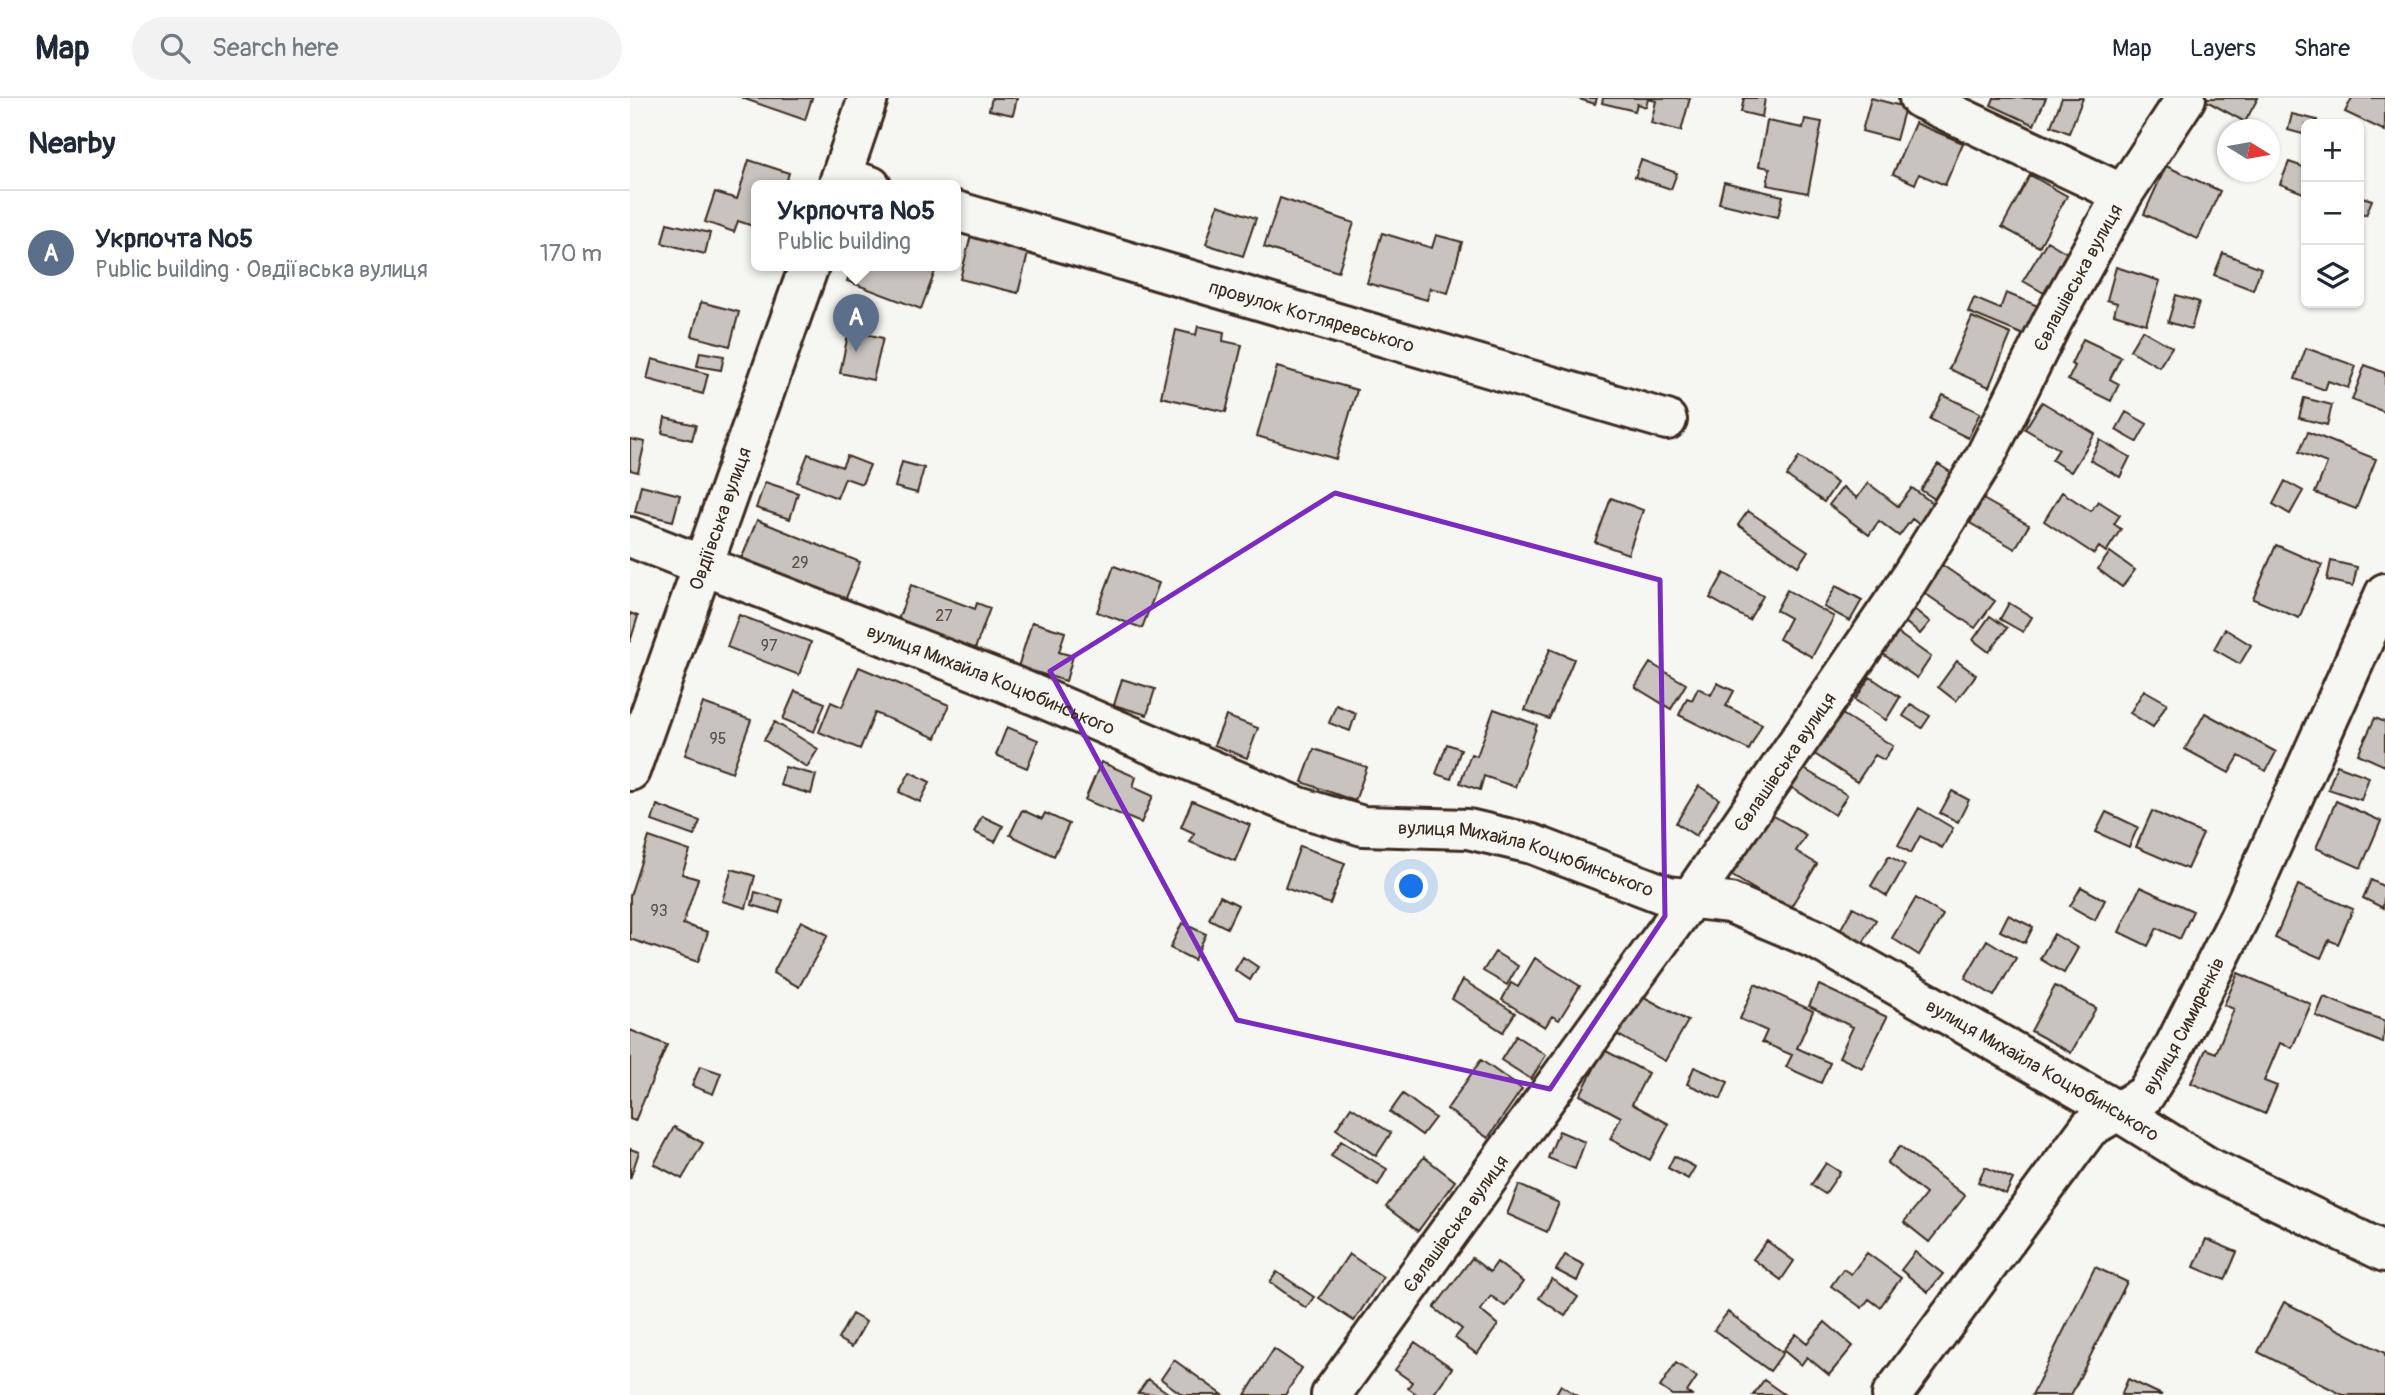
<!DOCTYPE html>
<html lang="en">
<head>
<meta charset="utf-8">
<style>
	:root { --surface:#fff; --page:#f2f2f3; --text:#1f2937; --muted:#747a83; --line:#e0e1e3; --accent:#1a73e8 }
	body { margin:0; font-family:Pangolin,sans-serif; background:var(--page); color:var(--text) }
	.controls { position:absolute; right:21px; top:21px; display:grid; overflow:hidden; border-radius:10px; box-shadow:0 2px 5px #0004 }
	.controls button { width:63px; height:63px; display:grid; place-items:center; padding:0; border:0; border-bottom:2px solid var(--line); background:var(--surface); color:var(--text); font:35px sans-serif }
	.compass { position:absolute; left:1587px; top:21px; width:63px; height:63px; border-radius:50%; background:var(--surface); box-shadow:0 2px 5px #0004; rotate:101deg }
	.you { position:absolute; left:782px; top:789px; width:24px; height:24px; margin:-18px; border:5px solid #fff; border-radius:50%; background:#1a73e8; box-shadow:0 0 0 10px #1a73e833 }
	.badge { display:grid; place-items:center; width:46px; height:46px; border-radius:50%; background:var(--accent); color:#fff; font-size:23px; font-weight:700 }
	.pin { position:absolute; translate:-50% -58px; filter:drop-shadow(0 2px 4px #0008) }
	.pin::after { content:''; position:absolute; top:37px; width:24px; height:21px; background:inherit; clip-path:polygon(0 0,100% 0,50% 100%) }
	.popup { position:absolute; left:121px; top:82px; width:210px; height:91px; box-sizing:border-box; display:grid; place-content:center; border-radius:10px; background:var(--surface); filter:drop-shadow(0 2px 5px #0005); font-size:23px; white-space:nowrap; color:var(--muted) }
	.popup b { font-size:26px; color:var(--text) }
	.popup::after { content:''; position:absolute; left:50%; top:100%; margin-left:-14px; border:14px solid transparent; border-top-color:var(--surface) }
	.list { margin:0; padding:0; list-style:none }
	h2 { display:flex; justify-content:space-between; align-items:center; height:91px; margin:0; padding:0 28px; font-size:30px }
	h2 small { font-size:23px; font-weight:400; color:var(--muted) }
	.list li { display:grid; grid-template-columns:46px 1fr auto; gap:21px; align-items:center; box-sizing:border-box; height:126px; padding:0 28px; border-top:2px solid var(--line) }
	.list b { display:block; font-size:26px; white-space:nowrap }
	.list p { margin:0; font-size:23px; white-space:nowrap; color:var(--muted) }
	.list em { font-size:23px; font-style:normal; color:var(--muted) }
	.icon { flex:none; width:38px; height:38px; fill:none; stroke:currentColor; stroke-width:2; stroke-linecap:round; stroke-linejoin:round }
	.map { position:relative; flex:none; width:1755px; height:1297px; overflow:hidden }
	header { display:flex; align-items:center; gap:42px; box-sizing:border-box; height:98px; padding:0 35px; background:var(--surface); border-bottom:2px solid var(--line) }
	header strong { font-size:33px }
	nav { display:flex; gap:38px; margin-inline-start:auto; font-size:24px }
	.search { width:490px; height:63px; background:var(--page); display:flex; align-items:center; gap:18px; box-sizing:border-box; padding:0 24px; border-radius:38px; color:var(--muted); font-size:26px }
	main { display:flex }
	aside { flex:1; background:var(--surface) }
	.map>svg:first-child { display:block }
	.building { fill:#c8c3be; stroke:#3b2a1e; stroke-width:2 }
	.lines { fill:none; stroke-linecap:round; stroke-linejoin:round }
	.minor-casing { stroke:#3b2a1e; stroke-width:44 }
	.major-casing { stroke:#3b2a1e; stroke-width:44 }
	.minor { stroke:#f6f6f2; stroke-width:38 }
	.major { stroke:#f6f6f2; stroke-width:38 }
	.marked { fill:none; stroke:#7b2cbf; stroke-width:5; stroke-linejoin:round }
	.labels { text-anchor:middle; stroke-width:5; stroke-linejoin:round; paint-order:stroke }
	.number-label { font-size:16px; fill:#5e5046 }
	.street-label { font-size:19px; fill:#3b2a1e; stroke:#f6f6f2 }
</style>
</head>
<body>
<header>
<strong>Map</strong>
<div class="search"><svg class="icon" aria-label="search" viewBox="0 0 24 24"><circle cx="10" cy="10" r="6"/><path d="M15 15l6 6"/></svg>Search here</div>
<nav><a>Map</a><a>Layers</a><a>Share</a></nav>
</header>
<main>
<aside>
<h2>Nearby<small></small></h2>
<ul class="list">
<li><span class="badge" style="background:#5c6f8a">A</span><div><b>Укрпочта №5</b><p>Public building · Овдіївська вулиця</p></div><em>170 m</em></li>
</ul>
</aside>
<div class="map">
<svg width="1755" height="1297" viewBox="0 0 1755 1297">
	<rect width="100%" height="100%" fill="#f6f6f2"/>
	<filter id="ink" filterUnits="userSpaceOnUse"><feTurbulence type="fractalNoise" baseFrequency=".0143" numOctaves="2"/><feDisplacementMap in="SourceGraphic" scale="14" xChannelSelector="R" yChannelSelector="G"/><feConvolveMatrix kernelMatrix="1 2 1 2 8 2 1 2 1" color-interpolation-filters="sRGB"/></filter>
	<g filter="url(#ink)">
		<path class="building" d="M 112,0 L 182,0 L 175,22 Z
			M 362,0 L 387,0 L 383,17 L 359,12 Z
			M 946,0 L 967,0 L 965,6 Z
			M 973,0 L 1060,0 L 1051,33 L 1021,25 L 1026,3 L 1018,1 L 1016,9 L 1007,6 L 1005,13 L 972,5 Z
			M 1114,0 L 1135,0 L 1132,19 L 1111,14 Z
			M 1241,0 L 1275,9 L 1266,42 L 1232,33 Z
			M 1364,0 L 1416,0 L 1404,27 L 1361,7 Z
			M 1432,0 L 1453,0 L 1439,35 L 1421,28 Z
			M 1571,0 L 1628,0 L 1615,24 Z
			M 1722,0 L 1755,0 L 1755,33 L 1715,14 Z
			M 1662,16 L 1687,22 L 1685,26 L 1676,26 L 1676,37 L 1658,32 Z
			M 1175,21 L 1192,24 L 1178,95 L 1137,87 L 1140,70 L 1129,68 L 1137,23 L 1173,30 Z
			M 1285,25 L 1333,45 L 1315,87 L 1289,76 L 1285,86 L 1263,76 Z
			M 119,62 L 159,75 L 155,88 L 126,88 L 126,129 L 108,123 L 104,134 L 75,124 L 85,94 L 107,101 Z
			M 1011,62 L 1047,75 L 1041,91 L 1005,79 Z
			M 1659,64 L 1676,70 L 1676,96 L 1650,86 Z
			M 1536,68 L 1590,93 L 1568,141 L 1514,116 Z
			M 1400,77 L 1437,98 L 1409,149 L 1372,129 Z
			M 1094,84 L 1153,98 L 1148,119 L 1089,105 Z
			M 1729,98 L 1742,102 L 1736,117 L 1729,114 Z
			M 650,100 L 724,125 L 708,174 L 634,149 Z
			M 588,107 L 626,120 L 613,158 L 576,146 Z
			M 37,125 L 80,135 L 75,156 L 32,145 Z
			M 342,133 L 400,148 L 388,195 L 330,181 Z
			M 752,135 L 802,150 L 806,137 L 832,144 L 818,195 L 800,190 L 797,202 L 737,185 Z
			M 1417,143 L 1437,155 L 1414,195 L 1393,183 Z
			M 1593,155 L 1631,170 L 1623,192 L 1584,177 Z
			M 223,168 L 307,168 L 291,211 L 217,183 Z
			M 1486,169 L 1530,183 L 1516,226 L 1484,216 L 1487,205 L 1477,202 Z
			M 1376,195 L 1413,210 L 1401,240 L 1338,214 L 1344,200 L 1370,211 Z
			M 1546,197 L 1569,204 L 1561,231 L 1538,224 Z
			M 71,204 L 109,214 L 100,248 L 62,238 Z
			M 1342,219 L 1381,236 L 1359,289 L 1319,271 Z
			M 568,228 L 594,234 L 593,243 L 612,247 L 596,314 L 531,299 L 546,232 L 566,237 Z
			M 219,232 L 253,240 L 243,282 L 210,275 Z
			M 1512,232 L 1542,249 L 1529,269 L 1500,252 Z
			M 1453,241 L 1491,259 L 1480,281 L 1489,286 L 1481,303 L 1438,282 L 1445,268 L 1441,266 Z
			M 1676,250 L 1726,268 L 1718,290 L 1698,283 L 1695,292 L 1665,281 Z
			M 70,254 L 94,258 L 91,272 L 67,268 Z
			M 22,261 L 78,276 L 73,296 L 17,281 Z
			M 1735,267 L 1755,275 L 1755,314 L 1722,302 Z
			M 647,269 L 727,292 L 706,361 L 627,338 Z
			M 1313,297 L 1350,315 L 1338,340 L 1300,321 Z
			M 1674,300 L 1702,307 L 1697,327 L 1669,320 Z
			M 1412,304 L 1465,336 L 1441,374 L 1422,362 L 1429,351 L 1395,331 Z
			M 1496,314 L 1517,326 L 1507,344 L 1486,332 Z
			M 35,320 L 66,327 L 62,342 L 32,335 Z
			M 1678,334 L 1746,361 L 1726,411 L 1685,395 L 1697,365 L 1669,354 Z
			M 0,341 L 15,344 L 8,374 L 0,372 Z
			M 1470,342 L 1500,359 L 1490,379 L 1460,362 Z
			M 178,356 L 212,369 L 217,358 L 240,367 L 232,386 L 215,380 L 207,400 L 167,384 Z
			M 1169,359 L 1207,385 L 1194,404 L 1157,378 Z
			M 272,364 L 294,370 L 287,395 L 265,389 Z
			M 1308,366 L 1325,377 L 1308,403 L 1291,392 Z
			M 1655,383 L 1673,393 L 1660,416 L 1643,406 Z
			M 135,384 L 168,395 L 160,421 L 126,410 Z
			M 1238,385 L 1268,408 L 1282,390 L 1305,407 L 1290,427 L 1282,421 L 1269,438 L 1249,423 L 1239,437 L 1199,407 L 1213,389 L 1227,400 Z
			M 11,387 L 50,397 L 43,423 L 5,414 Z
			M 1432,394 L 1461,413 L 1468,403 L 1490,417 L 1484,426 L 1491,431 L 1476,454 L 1469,449 L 1464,456 L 1414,423 Z
			M 981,400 L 1013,412 L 998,456 L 965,444 Z
			M 1353,401 L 1399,427 L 1385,451 L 1340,425 Z
			M 1118,413 L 1178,453 L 1168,468 L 1108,427 Z
			M 127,422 L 230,464 L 214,505 L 110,464 Z
			M 1646,447 L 1692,467 L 1669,520 L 1623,501 Z
			M 1480,454 L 1505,472 L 1492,489 L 1468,471 Z
			M 1701,463 L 1727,469 L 1723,488 L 1697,482 Z
			M 1312,467 L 1365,503 L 1345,530 L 1293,494 Z
			M 484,468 L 529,485 L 512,530 L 467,514 Z
			M 1094,475 L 1133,498 L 1119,522 L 1080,500 Z
			M 281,487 L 345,511 L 347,505 L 360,510 L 345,551 L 268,522 Z
			M 1206,488 L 1232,502 L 1220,523 L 1194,509 Z
			M 1157,492 L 1204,519 L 1182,559 L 1149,541 L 1160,520 L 1146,512 Z
			M 1379,505 L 1402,519 L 1393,534 L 1370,521 Z
			M 1279,507 L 1300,524 L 1290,536 L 1269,519 Z
			M 0,515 L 8,518 L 0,544 Z
			M 109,517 L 181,544 L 169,577 L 97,549 Z
			M 1360,518 L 1377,530 L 1359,554 L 1343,542 Z
			M 402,524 L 435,534 L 429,554 L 443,558 L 436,583 L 388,569 Z
			M 1595,531 L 1621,547 L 1610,566 L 1584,551 Z
			M 1265,533 L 1301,559 L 1287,580 L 1250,554 Z
			M 920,551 L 944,561 L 919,621 L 895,612 Z
			M 1327,563 L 1346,577 L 1326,603 L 1308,589 Z
			M 1020,565 L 1056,586 L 1041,611 L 1005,589 Z
			M 229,569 L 319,607 L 306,640 L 245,615 L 230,651 L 189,634 L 201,604 L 212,609 Z
			M 1240,579 L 1270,599 L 1256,622 L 1225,602 Z
			M 492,581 L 525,591 L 517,617 L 484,607 Z
			M 1087,585 L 1104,593 L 1096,608 L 1132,626 L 1119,652 L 1049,617 L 1057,600 L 1062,602 L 1068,590 L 1081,597 Z
			M 1514,592 L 1537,605 L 1523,629 L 1500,615 Z
			M 165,593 L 195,605 L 184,634 L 153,621 Z
			M 73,605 L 121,622 L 102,674 L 55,657 Z
			M 1281,606 L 1300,618 L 1292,630 L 1273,618 Z
			M 706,607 L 726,615 L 720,633 L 699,625 Z
			M 864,611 L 907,627 L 885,689 L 854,678 L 850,692 L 830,685 L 841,656 L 847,658 Z
			M 1209,614 L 1263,648 L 1254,662 L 1245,657 L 1227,684 L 1183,655 Z
			M 1575,615 L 1646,654 L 1636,673 L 1609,658 L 1599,675 L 1555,651 Z
			M 596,618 L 628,630 L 617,660 L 584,647 Z
			M 1745,620 L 1755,624 L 1755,668 L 1728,656 Z
			M 145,624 L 188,651 L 177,669 L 134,642 Z
			M 377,629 L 408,642 L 397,670 L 366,657 Z
			M 817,646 L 831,651 L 821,681 L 806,676 Z
			M 684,651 L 737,669 L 725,703 L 672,684 Z
			M 471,664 L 506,679 L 503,689 L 523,698 L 511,725 L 455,702 Z
			M 1707,667 L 1739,679 L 1731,702 L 1698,691 Z
			M 155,669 L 186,677 L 181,696 L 150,687 Z
			M 1171,669 L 1217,697 L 1205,717 L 1159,688 Z
			M 280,674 L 300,684 L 290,704 L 269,694 Z
			M 1069,688 L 1089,701 L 1066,738 L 1046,725 Z
			M 1322,693 L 1339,702 L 1328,724 L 1310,715 Z
			M 562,703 L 620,727 L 605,763 L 560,744 L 564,735 L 551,729 Z
			M 1706,703 L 1751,723 L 1731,770 L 1686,750 Z
			M 27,707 L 70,723 L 64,738 L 22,723 Z
			M 1289,710 L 1323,730 L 1312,750 L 1290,738 L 1281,755 L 1268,747 Z
			M 392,712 L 412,721 L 415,715 L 439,726 L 424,758 L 380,737 Z
			M 1522,713 L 1573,736 L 1557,771 L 1506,749 Z
			M 1137,714 L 1176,737 L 1166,753 L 1187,766 L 1159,812 L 1099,776 Z
			M 1476,714 L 1508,729 L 1499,749 L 1466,734 Z
			M 352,718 L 373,728 L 365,744 L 344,734 Z
			M 19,739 L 60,753 L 52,776 L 68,781 L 53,826 L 78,834 L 68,864 L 0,841 L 0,798 Z
			M 670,748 L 715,765 L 700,806 L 655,790 Z
			M 1259,758 L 1275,767 L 1257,798 L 1241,788 Z
			M 102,771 L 125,778 L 116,810 L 92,803 Z
			M 1741,782 L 1755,789 L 1753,810 L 1733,800 Z
			M 1668,787 L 1723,811 L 1708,846 L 1699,842 L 1691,860 L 1645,840 Z
			M 1451,789 L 1475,802 L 1465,822 L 1440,808 Z
			M 1510,789 L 1563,813 L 1550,841 L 1527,830 L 1518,848 L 1489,834 Z
			M 125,794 L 153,802 L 149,815 L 122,807 Z
			M 590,798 L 608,807 L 597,830 L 579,821 Z
			M 1286,800 L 1313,817 L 1289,857 L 1262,840 Z
			M 1223,809 L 1246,822 L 1232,847 L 1209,834 Z
			M 1378,817 L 1403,829 L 1395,845 L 1370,833 Z
			M 171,823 L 198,837 L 169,889 L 143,875 Z
			M 552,825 L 576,836 L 564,862 L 540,850 Z
			M 1424,836 L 1448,850 L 1434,875 L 1410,861 Z
			M 1357,842 L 1386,860 L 1364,898 L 1335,880 Z
			M 865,854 L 888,868 L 877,887 L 853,873 Z
			M 613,859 L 628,869 L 620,882 L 605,872 Z
			M 905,860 L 950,888 L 929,922 L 922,918 L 915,929 L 872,902 L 881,885 L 888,889 Z
			M 1608,875 L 1681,906 L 1662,950 L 1650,945 L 1634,983 L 1647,988 L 1635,1016 L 1561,985 L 1576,951 L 1586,955 L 1604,911 L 1594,907 Z
			M 833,882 L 885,915 L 873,934 L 822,901 Z
			M 1125,886 L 1183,913 L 1167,950 L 1200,965 L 1191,985 L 1156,969 L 1162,957 L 1132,944 L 1137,933 L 1110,921 Z
			M 1189,887 L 1257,919 L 1232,970 L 1209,959 L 1223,929 L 1179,908 Z
			M 1425,888 L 1466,910 L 1441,955 L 1401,933 Z
			M 1003,893 L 1058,923 L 1035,963 L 981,933 Z
			M 1694,899 L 1755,923 L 1753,945 L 1686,918 Z
			M 0,932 L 37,947 L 5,1023 L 0,1021 Z
			M 886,938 L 916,957 L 901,981 L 871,962 Z
			M 974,952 L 1018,975 L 1002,1006 L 1039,1026 L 1020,1062 L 980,1041 L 991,1019 L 950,997 Z
			M 851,962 L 892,991 L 858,1040 L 817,1011 Z
			M 70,968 L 91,975 L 83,996 L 62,988 Z
			M 1064,969 L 1098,984 L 1091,1001 L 1057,986 Z
			M 773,996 L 805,1020 L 792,1037 L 760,1014 Z
			M 721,1009 L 761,1035 L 746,1058 L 706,1031 Z
			M 44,1029 L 73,1045 L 52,1081 L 24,1066 Z
			M 929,1033 L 955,1044 L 945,1071 L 918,1060 Z
			M 711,1043 L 757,1071 L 748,1087 L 701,1058 Z
			M 1270,1048 L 1335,1098 L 1299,1144 L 1274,1124 L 1296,1096 L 1257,1065 Z
			M 0,1051 L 9,1054 L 0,1081 Z
			M 1044,1058 L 1065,1069 L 1058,1081 L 1038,1070 Z
			M 794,1059 L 825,1083 L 788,1133 L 756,1109 Z
			M 1196,1065 L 1210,1074 L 1195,1096 L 1181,1087 Z
			M 1355,1069 L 1383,1081 L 1376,1096 L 1348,1084 Z
			M 889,1087 L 929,1105 L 917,1134 L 877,1116 Z
			M 1576,1141 L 1607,1154 L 1595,1182 L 1564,1169 Z
			M 1137,1143 L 1164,1163 L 1151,1182 L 1123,1161 Z
			M 1285,1154 L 1313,1176 L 1298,1194 L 1271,1172 Z
			M 1237,1155 L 1271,1180 L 1250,1209 L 1239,1201 L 1232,1210 L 1201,1188 L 1213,1171 L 1221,1176 Z
			M 719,1156 L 753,1179 L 724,1223 L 689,1200 Z
			M 935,1157 L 954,1167 L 947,1183 L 926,1172 Z
			M 842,1160 L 860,1174 L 867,1164 L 893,1184 L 875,1208 L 861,1198 L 850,1212 L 868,1227 L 847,1256 L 825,1240 L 832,1231 L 804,1210 Z
			M 1465,1169 L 1497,1184 L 1441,1297 L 1402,1297 Z
			M 647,1174 L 684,1199 L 676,1210 L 640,1184 Z
			M 922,1181 L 948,1199 L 935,1218 L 909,1200 Z
			M 1654,1204 L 1755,1255 L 1755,1297 L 1713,1297 L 1628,1254 Z
			M 1098,1214 L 1153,1255 L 1140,1273 L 1084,1232 Z
			M 222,1216 L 236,1224 L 222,1249 L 208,1241 Z
			M 1195,1224 L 1223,1248 L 1199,1277 L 1177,1259 L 1171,1267 L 1153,1252 L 1166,1236 L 1177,1245 Z
			M 785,1244 L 822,1270 L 803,1297 L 788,1297 L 778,1290 L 782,1284 L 765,1272 Z
			M 644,1251 L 672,1270 L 655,1297 L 615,1297 Z
			M 544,1262 L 593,1297 L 553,1297 L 531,1281 Z
			M 1046,1265 L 1067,1279 L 1057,1294 L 1061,1297 L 1042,1297 L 1030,1289 Z
			M 518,1281 L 541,1297 L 508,1295 Z
			M 1498,1281 L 1532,1297 L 1491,1297 Z
			M 1134,1282 L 1155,1297 L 1123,1297 Z
			M 931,1287 L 946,1297 L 925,1297 Z"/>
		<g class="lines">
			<g class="minor-casing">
				<g id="minor">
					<path d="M 1289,0 L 1493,96"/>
					<path d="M 211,79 L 241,88"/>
					<path id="s1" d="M 326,113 L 1037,322"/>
					<path id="s2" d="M 0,439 L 374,584 L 669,709 L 733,728 L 838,731 L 902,746 L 1038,798 L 1100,805 L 1187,842 L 1489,1014 L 1576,1068 L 1755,1154"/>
					<path id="s3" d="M 701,1297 L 1060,801 L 1271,494 L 1355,359 L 1423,222 L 1493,96 L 1556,0"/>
					<path id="s4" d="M 1262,1297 L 1459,1030 L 1515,997 L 1545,947 L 1609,820 L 1755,495"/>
				</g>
			</g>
			<g class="major-casing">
				<g id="major">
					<path d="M 208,88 L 238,0"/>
					<path id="s5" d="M 0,673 L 179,168"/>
				</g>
			</g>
			<use href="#minor" class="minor"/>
			<use href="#major" class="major"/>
		</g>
	</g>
	<path class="marked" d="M 705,395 L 1030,482 L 1035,818 L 920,991 L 607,922 L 420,573 Z"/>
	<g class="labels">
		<g class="number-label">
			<text x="170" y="470">29</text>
			<text x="314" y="523">27</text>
			<text x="139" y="553">97</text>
			<text x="88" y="646">95</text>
			<text x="29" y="818">93</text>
		</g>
		<g class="street-label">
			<text dy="7" stroke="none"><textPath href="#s3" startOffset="1346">Євлашівська вулиця</textPath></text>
			<text dy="7" stroke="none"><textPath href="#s1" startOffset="371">провулок Котляревського</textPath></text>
			<text dy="7" stroke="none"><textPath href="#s5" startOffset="268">Овдіївська вулиця</textPath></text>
			<text dy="7" stroke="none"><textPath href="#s2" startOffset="388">вулиця Михайла Коцюбинського</textPath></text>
			<text dy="7" stroke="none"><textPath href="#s3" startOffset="779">Євлашівська вулиця</textPath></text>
			<text dy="7" stroke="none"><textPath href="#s2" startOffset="956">вулиця Михайла Коцюбинського</textPath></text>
			<text dy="7" stroke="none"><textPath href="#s4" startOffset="476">вулиця Симиренків</textPath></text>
			<text dy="7" stroke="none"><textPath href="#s2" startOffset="1522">вулиця Михайла Коцюбинського</textPath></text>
			<text dy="7" stroke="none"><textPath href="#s3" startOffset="212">Євлашівська вулиця</textPath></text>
		</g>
	</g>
</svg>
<div class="controls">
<button>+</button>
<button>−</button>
<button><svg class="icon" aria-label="layers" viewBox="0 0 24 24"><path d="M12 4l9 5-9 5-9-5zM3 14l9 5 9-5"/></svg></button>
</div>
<svg class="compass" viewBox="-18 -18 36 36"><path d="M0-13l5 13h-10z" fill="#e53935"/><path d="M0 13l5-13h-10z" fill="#747a83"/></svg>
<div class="you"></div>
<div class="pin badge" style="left:226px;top:254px;background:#5c6f8a">A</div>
<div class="popup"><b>Укрпочта №5</b>Public building</div>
</div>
</main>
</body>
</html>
